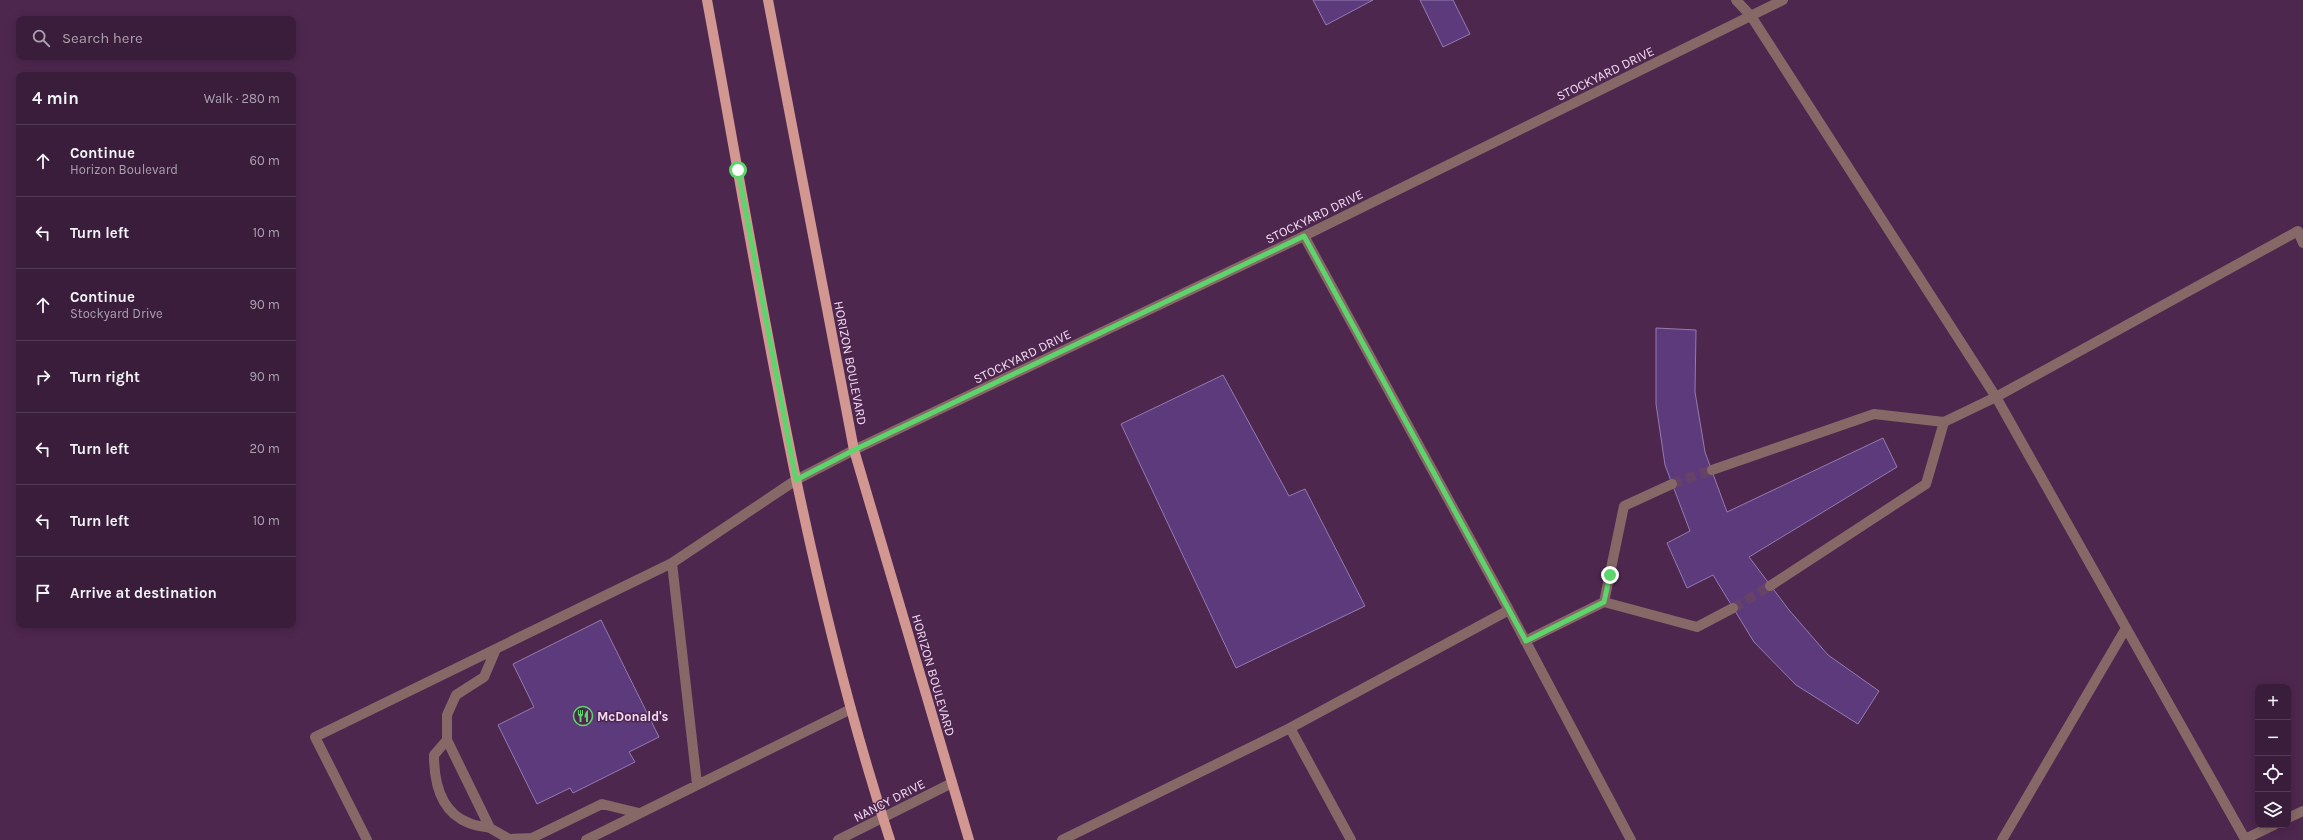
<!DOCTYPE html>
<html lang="en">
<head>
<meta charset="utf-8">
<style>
	:root { --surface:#3a1d3b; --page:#452a46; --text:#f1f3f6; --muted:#aba2af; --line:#543b55 }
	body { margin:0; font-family:Karla,sans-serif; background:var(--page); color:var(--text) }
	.controls { position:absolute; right:12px; bottom:12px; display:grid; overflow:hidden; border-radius:8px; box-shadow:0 2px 10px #0003 }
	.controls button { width:36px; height:36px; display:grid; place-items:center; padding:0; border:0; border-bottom:1px solid var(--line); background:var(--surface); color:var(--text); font:20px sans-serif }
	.stop { position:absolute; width:12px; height:12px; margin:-9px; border:3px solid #5ed56c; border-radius:50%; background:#fff }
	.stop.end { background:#5ed56c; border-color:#fff; box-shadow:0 1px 4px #0008 }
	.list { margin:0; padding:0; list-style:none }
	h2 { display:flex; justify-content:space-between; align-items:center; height:52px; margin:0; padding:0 16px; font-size:17px }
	h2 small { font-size:13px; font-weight:400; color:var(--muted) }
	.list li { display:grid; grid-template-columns:26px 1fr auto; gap:12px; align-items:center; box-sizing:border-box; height:72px; padding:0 16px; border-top:1px solid var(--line) }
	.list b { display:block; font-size:15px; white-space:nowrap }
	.list p { margin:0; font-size:13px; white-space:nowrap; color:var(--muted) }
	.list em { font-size:13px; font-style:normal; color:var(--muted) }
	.icon { flex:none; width:22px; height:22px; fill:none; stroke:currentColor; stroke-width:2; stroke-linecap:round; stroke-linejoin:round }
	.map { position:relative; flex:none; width:2303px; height:840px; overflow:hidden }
	.search { position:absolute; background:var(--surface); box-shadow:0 2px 10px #0003; left:16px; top:16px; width:280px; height:44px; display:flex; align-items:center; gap:10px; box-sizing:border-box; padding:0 14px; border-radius:8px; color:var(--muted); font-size:15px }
	.panel { position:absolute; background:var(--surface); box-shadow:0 2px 10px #0003; left:16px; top:72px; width:280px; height:556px; border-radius:8px }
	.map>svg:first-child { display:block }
	.building { fill:#5c3a7c; stroke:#947bb0 }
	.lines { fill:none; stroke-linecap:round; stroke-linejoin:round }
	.minor-tunnel { stroke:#674268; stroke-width:10; stroke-dasharray:10 5; stroke-linecap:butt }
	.minor { stroke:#866966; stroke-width:10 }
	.major { stroke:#d29791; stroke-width:10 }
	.route { stroke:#5ed56c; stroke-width:5 }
	.labels { text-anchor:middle; stroke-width:3; stroke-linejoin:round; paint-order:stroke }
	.street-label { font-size:13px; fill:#f3dbf3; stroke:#4e274f }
	.poi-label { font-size:13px; font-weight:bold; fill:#f3dbf3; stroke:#4e274f; text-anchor:start }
</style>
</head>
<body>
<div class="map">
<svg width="2303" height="840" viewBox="0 0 2303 840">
	<rect width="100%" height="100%" fill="#4e274f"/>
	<path class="building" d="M 1313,0 L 1373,0 L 1326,25 Z
		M 1420,0 L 1453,0 L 1470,34 L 1443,47 Z
		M 1656,328 L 1696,330 L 1695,392 L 1705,452 L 1727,512 L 1883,438 L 1897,467 L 1749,557 L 1789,610 L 1828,655 L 1879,691 L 1858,724 L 1796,685 L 1754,642 L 1713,575 L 1687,588 L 1667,543 L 1690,531 L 1665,465 L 1656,404 Z
		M 1223,375 L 1289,496 L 1305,489 L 1365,606 L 1236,668 L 1121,424 Z
		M 601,620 L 659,737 L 629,752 L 635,762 L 573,793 L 570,788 L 537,804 L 498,725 L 534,707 L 513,664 Z"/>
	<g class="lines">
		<path class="minor-tunnel" d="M 1672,484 L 1712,470
			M 1733,608 L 1770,586"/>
		<path class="minor" d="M 1736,0 L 1751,16 L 1996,397 L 2298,231 L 2303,243
			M 1712,470 L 1874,414 L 1944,422 L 1996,397 L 2245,839 L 2274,825
			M 672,563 L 697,784
			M 1770,586 L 1926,484 L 1944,422
			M 1604,602 L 1624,506 L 1672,484
			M 1509,610 L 1631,840
			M 1525,641 L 1604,602 L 1697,627 L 1733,608
			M 496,649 L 484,677 L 456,695 L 447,715 L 447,740 L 490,828 L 509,839 L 532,838 L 602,804 L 639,813
			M 1290,728 L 1351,840
			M 447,740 L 434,755 C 434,782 440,812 469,823 C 475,826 483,826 490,828
			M 2288,818 L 2303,811
			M 367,840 L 315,737 L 672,563 L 796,480 L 854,450 L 1304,236 L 1783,0
			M 586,840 L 851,709
			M 838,840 L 952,783
			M 1062,840 L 1290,728 L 1509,610 L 1304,236
			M 2002,840 L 2126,628"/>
		<path class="major" d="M 707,0 C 759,281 801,567 890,840
			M 768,0 L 854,450 L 969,840"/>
	</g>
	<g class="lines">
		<path class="route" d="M 738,170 L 796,480 L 854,450 L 1304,236 L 1526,641 L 1604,602 L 1610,575"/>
	</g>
	<defs>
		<g id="restaurant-ring" transform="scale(1)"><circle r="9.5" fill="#4e274f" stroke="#5ed56c" stroke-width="1.5"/><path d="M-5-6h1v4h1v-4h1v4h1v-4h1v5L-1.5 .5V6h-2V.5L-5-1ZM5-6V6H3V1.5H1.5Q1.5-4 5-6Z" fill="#5ed56c"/></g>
	</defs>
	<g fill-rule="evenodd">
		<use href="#restaurant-ring" x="583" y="716"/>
	</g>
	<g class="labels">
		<g class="street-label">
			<text transform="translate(1605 73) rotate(-26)" y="5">STOCKYARD DRIVE</text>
			<text transform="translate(1314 216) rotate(-26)" y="5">STOCKYARD DRIVE</text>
			<text transform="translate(1022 356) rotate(-26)" y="5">STOCKYARD DRIVE</text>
			<text transform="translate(851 363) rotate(79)" y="5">HORIZON BOULEVARD</text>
			<text transform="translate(934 675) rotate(74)" y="5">HORIZON BOULEVARD</text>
			<text transform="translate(889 800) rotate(-27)" y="5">NANCY DRIVE</text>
		</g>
		<g class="poi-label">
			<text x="597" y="721">McDonald's</text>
		</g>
	</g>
</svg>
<div class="controls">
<button>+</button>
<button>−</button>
<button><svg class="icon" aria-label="locate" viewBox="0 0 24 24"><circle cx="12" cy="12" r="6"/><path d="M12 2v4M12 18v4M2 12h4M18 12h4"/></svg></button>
<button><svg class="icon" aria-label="layers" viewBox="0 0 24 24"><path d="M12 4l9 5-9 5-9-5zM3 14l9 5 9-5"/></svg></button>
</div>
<div class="stop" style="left:738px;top:170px"></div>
<div class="stop end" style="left:1610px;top:575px"></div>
<div class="search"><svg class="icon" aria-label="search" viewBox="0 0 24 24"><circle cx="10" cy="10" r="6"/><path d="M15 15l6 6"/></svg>Search here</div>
<section class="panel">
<h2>4 min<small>Walk · 280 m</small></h2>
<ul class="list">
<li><svg class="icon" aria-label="ahead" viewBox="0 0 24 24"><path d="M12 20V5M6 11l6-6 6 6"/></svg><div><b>Continue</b><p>Horizon Boulevard</p></div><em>60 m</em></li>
<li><svg class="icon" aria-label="left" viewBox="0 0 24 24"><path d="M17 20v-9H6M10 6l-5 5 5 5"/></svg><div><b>Turn left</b></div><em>10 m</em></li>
<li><svg class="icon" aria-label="ahead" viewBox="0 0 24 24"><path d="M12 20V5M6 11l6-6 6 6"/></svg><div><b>Continue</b><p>Stockyard Drive</p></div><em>90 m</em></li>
<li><svg class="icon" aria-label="right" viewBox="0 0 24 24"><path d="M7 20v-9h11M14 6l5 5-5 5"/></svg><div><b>Turn right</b></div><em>90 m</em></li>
<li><svg class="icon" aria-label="left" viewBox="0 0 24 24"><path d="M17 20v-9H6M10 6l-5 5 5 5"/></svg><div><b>Turn left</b></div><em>20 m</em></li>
<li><svg class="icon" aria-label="left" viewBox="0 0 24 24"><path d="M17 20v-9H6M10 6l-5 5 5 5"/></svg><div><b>Turn left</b></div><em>10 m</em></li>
<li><svg class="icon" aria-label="arrive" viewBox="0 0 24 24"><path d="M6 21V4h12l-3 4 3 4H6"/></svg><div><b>Arrive at destination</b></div></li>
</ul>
</section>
</div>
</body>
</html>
